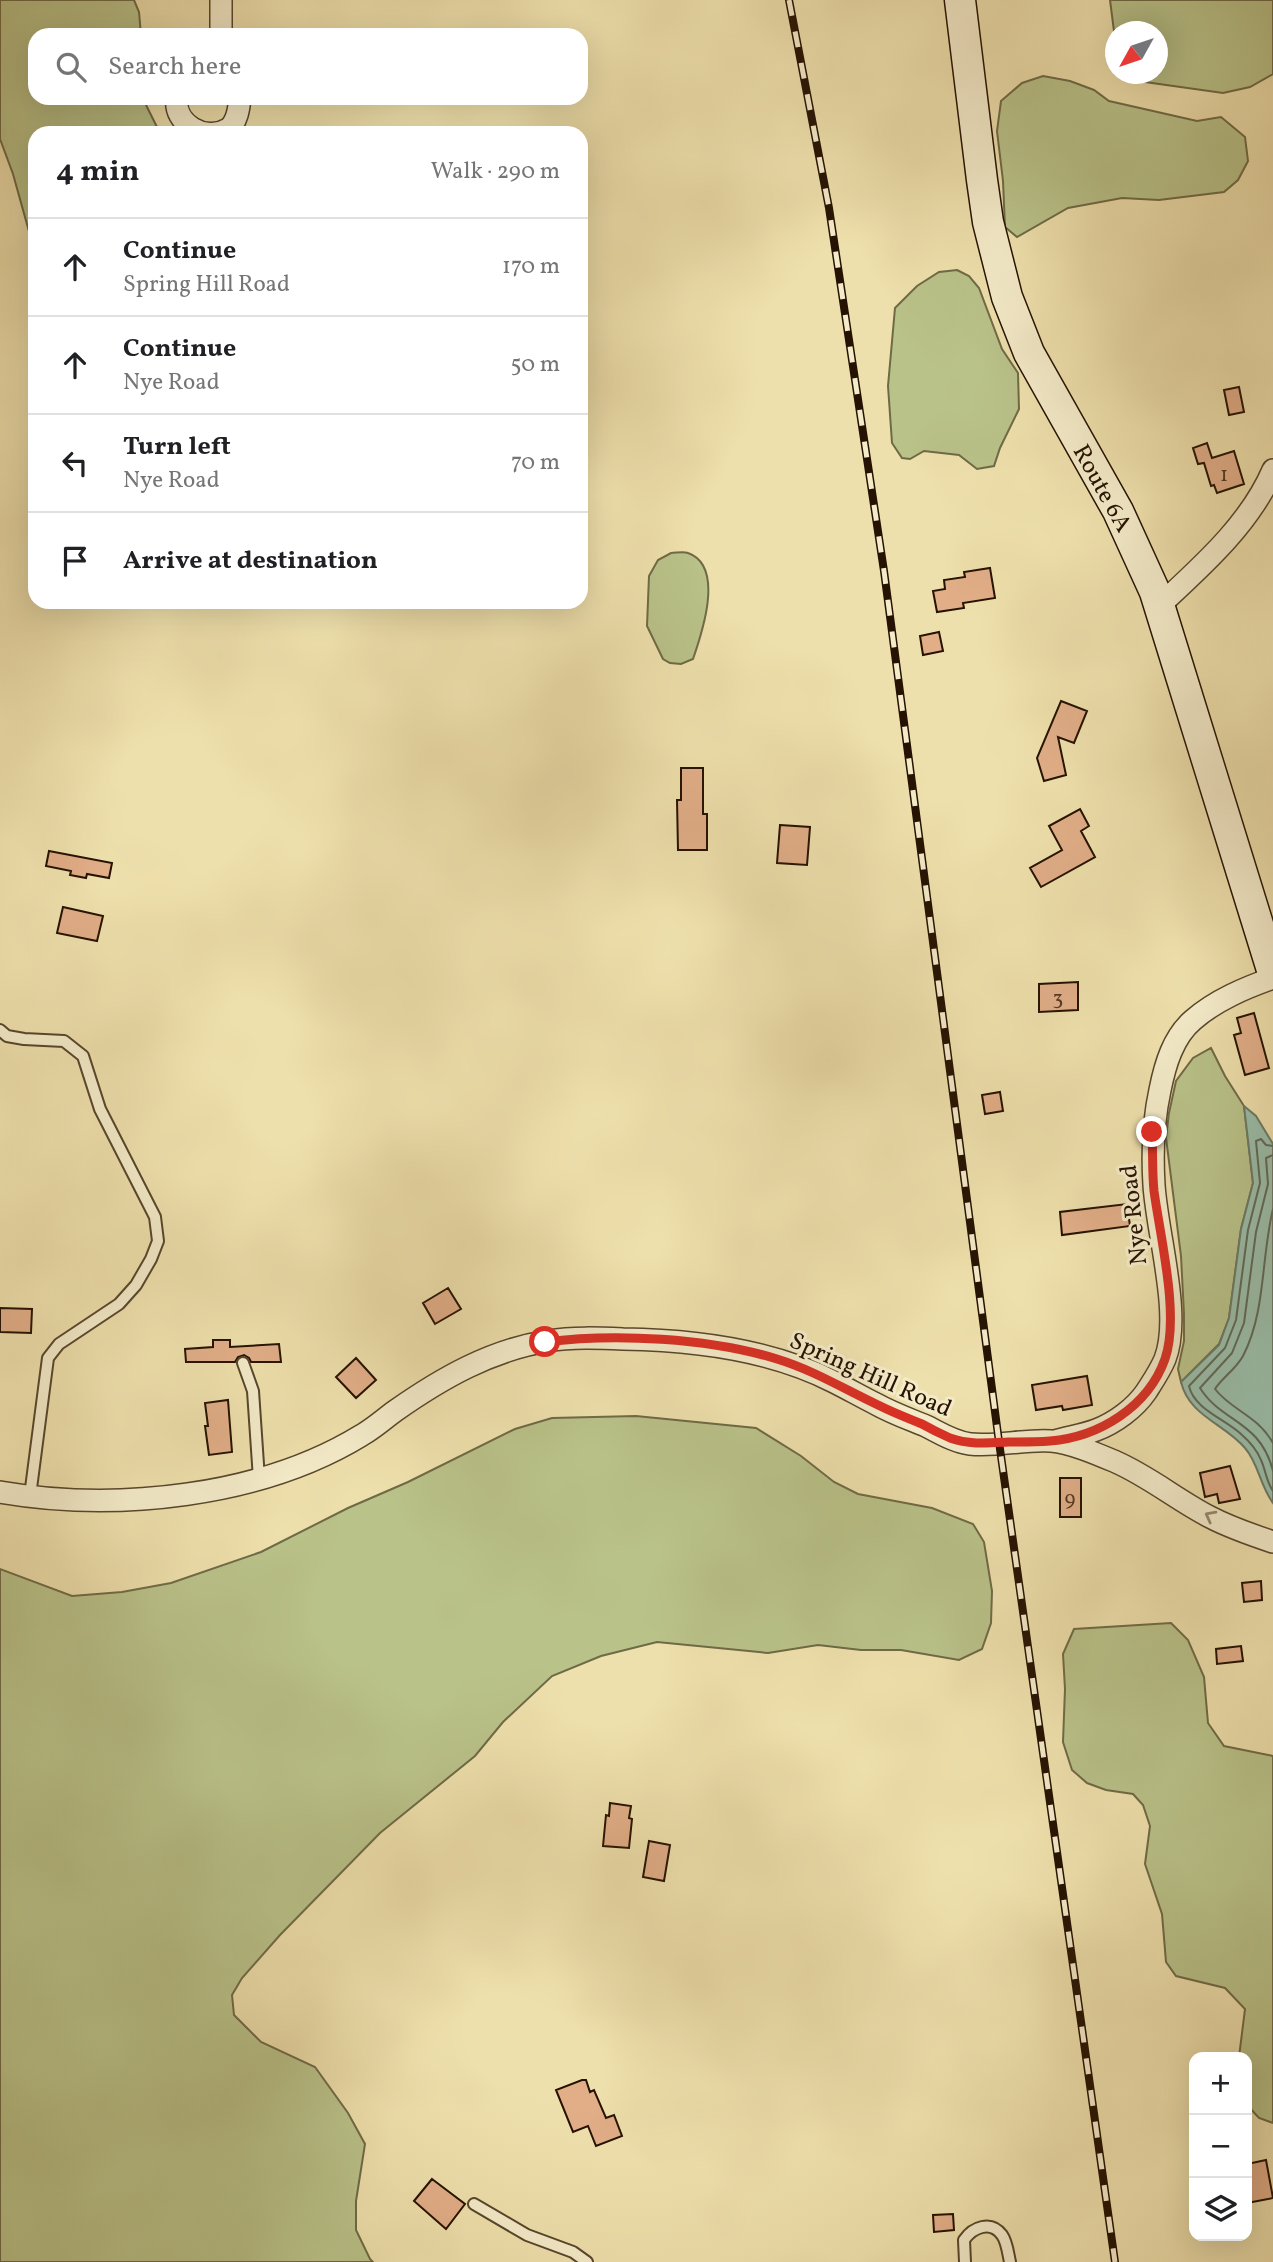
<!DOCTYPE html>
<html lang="en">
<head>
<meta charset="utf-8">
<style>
	:root { --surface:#fff; --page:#f6f6f6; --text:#202124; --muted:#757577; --line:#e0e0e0 }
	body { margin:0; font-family:Vollkorn,serif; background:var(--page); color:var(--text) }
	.controls { position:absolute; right:21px; bottom:21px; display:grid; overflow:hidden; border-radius:14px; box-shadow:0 7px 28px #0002 }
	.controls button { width:63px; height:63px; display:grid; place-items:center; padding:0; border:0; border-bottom:2px solid var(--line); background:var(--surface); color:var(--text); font:35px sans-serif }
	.compass { position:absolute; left:1105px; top:21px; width:63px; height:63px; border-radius:50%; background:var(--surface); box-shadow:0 7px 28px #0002; rotate:230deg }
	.stop { position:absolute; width:21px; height:21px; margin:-16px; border:5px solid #d93025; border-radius:50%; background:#fff }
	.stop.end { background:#d93025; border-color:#fff; box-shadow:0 2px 7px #0008 }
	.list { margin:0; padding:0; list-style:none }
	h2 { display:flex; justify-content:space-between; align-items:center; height:91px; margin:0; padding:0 28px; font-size:30px }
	h2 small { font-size:23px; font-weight:400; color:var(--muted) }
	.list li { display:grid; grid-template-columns:46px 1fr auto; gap:21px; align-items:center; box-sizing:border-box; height:98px; padding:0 28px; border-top:2px solid var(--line) }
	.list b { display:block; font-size:26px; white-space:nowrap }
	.list p { margin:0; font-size:23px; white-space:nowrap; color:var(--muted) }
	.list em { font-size:23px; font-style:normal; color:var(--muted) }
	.icon { flex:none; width:38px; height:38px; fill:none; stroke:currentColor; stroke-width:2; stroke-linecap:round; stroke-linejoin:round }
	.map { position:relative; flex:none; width:1273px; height:2262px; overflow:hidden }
	.search { position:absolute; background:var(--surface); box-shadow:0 7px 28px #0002; left:28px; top:28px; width:560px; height:77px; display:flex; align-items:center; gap:18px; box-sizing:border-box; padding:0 24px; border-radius:21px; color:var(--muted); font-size:26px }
	.panel { position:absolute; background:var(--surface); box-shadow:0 7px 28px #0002; left:28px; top:126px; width:560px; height:483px; border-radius:21px }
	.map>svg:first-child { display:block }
	.green { fill:#b9c289; stroke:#6f6a46; stroke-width:2 }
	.water { fill:#99bda9; stroke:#6b7966; stroke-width:2 }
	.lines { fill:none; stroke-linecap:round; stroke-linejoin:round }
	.shore { stroke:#5f6856; stroke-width:2 }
	.building { fill:#e1ae88; stroke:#251202; stroke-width:2 }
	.lane-casing { stroke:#57462c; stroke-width:14 }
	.street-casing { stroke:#57462c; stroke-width:24 }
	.secondary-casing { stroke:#251202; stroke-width:33 }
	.lane { stroke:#f4ebc9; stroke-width:10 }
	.street { stroke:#f4ebc9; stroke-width:21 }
	.secondary { stroke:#f4ebc9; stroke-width:30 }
	.rail-casing { stroke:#251202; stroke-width:8 }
	.rail { stroke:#f4ebc9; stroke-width:5; stroke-dasharray:16; stroke-linecap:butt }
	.oneway { stroke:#97896f }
	.route { stroke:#d93025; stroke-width:9 }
	.labels { text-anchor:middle; stroke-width:6; stroke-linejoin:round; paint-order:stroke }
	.number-label { font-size:21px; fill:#543924 }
	.street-label { font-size:24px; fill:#251202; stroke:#f4ebc9 }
</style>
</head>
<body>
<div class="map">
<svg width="1273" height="2262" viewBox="0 0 1273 2262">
	<rect width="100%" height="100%" fill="#eee0ac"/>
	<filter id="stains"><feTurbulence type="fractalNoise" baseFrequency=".00286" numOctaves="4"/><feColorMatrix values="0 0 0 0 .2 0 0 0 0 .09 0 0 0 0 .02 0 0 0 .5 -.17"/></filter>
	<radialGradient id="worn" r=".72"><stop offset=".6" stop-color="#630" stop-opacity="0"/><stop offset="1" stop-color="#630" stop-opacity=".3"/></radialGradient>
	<path class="green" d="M 0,0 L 134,0 L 139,12 L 141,35 L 35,35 L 35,98 L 146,98 L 146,105 L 160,133 L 35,133 L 35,253 L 13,174 L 0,139 Z
		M 1110,0 L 1273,0 L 1273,74 L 1250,87 L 1223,93 L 1138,81 L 1128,74 L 1158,74 L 1158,32 L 1116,32 L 1115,39 Z
		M 1043,76 L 1070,81 L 1094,90 L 1109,101 L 1197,121 L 1221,117 L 1245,137 L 1248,161 L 1238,180 L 1224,192 L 1159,200 L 1122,198 L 1068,208 L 1017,237 L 1005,227 L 1003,181 L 997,131 L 1001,101 L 1022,83 Z
		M 957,270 L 969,276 L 979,288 L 1002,349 L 1018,373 L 1019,409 L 1000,448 L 994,466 L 977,469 L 959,455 L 924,451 L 910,459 L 902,458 L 892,443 L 888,386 L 895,308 L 917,286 L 939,272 Z
		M 671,553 C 676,553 683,551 688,553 C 725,566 702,633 693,659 L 681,664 L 670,663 L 663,659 L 647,626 L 649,576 L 658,560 Z
		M 1211,1048 L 1225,1076 L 1244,1106 L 1253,1183 L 1241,1229 L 1229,1318 L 1219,1344 L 1181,1382 L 1178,1369 L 1184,1341 L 1184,1314 L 1181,1256 L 1166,1138 L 1169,1113 L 1176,1081 L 1193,1058 Z
		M 636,1416 L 756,1428 L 801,1456 L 834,1482 L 858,1494 L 932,1508 L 973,1524 L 984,1542 L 992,1591 L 991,1623 L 982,1649 L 959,1660 L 901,1650 L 861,1650 L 818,1645 L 768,1653 L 657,1642 L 601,1656 L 552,1676 L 503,1722 L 475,1756 L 380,1833 L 280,1935 L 242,1978 L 232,1995 L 234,2015 L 261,2042 L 315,2067 L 348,2113 L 365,2144 L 356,2201 L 356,2230 L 370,2259 L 373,2262 L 0,2262 L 0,1569 L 72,1596 L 122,1592 L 171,1583 L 261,1552 L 348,1508 L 408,1482 L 515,1429 L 552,1418 Z
		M 1171,1623 L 1188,1640 L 1204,1677 L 1208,1723 L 1224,1746 L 1273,1756 L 1273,2123 L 1259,2118 L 1247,2105 L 1247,2057 L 1239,2057 L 1245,2009 L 1225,1988 L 1176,1976 L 1166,1962 L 1162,1914 L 1145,1864 L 1150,1826 L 1143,1805 L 1133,1794 L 1106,1790 L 1087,1783 L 1072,1770 L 1063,1742 L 1065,1689 L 1063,1654 L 1074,1629 Z"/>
	<path class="water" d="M 1244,1106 L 1256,1116 L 1273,1144 L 1273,1503 C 1259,1484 1259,1464 1245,1448 C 1225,1424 1189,1416 1181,1382 L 1219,1345 L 1229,1318 L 1241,1229 L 1253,1183 Z"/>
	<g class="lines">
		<path class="shore" d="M 1273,1146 L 1266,1145 L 1261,1139 L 1256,1141 L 1260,1183 L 1248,1230 L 1236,1320 L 1225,1348 L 1189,1386 C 1194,1409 1225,1419 1241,1434 C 1249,1441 1257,1450 1261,1460 C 1266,1471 1266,1481 1273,1491
			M 1273,1155 L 1266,1158 L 1268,1184 L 1256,1232 L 1244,1323 L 1232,1353 L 1200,1388 C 1222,1423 1260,1420 1273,1471
			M 1273,1209 C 1261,1257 1266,1312 1243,1356 C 1236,1369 1222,1378 1215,1389 C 1231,1410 1257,1415 1273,1443"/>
	</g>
	<path class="building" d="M 1239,387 L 1244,412 L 1229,415 L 1224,390 Z
		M 1207,443 L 1212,458 L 1234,451 L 1244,484 L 1217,493 L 1214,485 L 1211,486 L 1204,463 L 1198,464 L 1193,448 Z
		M 990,568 L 995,598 L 963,603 L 964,608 L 937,612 L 933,591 L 945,589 L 944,580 L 965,577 L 964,572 Z
		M 939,632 L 943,651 L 923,655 L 920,636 Z
		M 1061,701 L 1087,711 L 1074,743 L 1058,737 L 1066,775 L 1044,781 L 1037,758 Z
		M 681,768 L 703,768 L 703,814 L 707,814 L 707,850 L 678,850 L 677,800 L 681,800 Z
		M 1080,809 L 1089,826 L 1081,831 L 1095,857 L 1041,887 L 1030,868 L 1062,850 L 1049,826 Z
		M 780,825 L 810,827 L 807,865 L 777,863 Z
		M 49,851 L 112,863 L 109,878 L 87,874 L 86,878 L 70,875 L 71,871 L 46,866 Z
		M 63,907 L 103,916 L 97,941 L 57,933 Z
		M 1078,982 L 1078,1010 L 1039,1012 L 1039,984 Z
		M 1254,1013 L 1269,1068 L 1245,1075 L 1234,1035 L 1241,1033 L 1237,1018 Z
		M 1000,1092 L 1003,1111 L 985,1114 L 982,1095 Z
		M 1127,1204 L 1130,1226 L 1062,1235 L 1060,1212 Z
		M 448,1288 L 461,1309 L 435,1324 L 423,1303 Z
		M 0,1308 L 32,1309 L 31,1333 L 0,1332 Z
		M 213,1340 L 230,1340 L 230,1347 L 279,1344 L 281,1362 L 251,1362 L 249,1358 L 244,1355 L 238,1357 L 235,1362 L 186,1362 L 185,1349 L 213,1347 Z
		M 356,1358 L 376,1380 L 356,1398 L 336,1377 Z
		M 1087,1376 L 1092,1405 L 1063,1410 L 1062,1406 L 1036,1410 L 1032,1385 Z
		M 228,1400 L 232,1452 L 209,1455 L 205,1426 L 208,1426 L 205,1403 Z
		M 1230,1466 L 1240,1499 L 1219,1503 L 1217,1494 L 1205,1497 L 1200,1473 Z
		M 1060,1478 L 1081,1478 L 1081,1517 L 1060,1517 Z
		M 1261,1581 L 1262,1600 L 1244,1602 L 1242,1583 Z
		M 1241,1646 L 1243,1661 L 1217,1664 L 1216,1649 Z
		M 610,1803 L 631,1806 L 629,1818 L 632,1819 L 629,1848 L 603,1846 L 606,1815 L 609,1816 Z
		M 649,1841 L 670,1845 L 664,1881 L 643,1877 Z
		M 582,2080 L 586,2080 L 590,2092 L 594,2090 L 606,2118 L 614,2115 L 622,2136 L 596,2146 L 588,2126 L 573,2132 L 556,2090 Z
		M 1266,2160 L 1273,2198 L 1247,2203 L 1247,2164 Z
		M 432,2179 L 465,2204 L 446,2229 L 414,2201 Z
		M 953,2214 L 954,2230 L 934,2232 L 933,2215 Z"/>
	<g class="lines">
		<g class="lane-casing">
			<path id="lane" d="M 0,1030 L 7,1036 L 24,1039 L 64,1041 L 83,1056 L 100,1109 L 155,1217 L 158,1241 L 151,1259 L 136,1285 L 119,1304 L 59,1344 L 48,1358 L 30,1496
				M 243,1363 L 253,1391 L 259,1479
				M 474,2204 L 527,2235 L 573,2252 L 587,2262
				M 965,2262 L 964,2240 C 973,2227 991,2220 1002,2235 C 1007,2242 1008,2253 1010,2262"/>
		</g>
		<g class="street-casing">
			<path id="street" d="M 221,0 L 221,35
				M 177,98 C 173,123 205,143 228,129 C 237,123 239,108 240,98
				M 1159,606 C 1202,566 1250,524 1273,470
				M 1055,1441 C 1068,1437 1083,1435 1096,1430 C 1115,1423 1135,1408 1146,1392 C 1153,1381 1160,1371 1165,1359 C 1182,1315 1157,1234 1154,1185 C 1152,1153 1153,1122 1160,1090 C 1165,1065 1173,1037 1193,1020 C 1216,1000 1245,988 1273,978
				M 0,1492 C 116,1512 261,1497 362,1435 C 374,1428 384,1419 395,1411 C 442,1378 491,1350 548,1341 C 573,1337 598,1338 623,1339 C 694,1340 770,1349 834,1382 C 848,1389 862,1397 876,1404 C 892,1413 909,1419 926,1426 C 940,1433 954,1442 970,1444 C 997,1447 1025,1439 1051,1441 C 1072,1443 1097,1454 1116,1462 C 1150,1477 1177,1500 1210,1517 C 1229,1527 1252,1535 1273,1542"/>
		</g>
		<g class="secondary-casing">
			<path id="secondary" d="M 960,0 L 982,180 L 988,222 L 1007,297 L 1029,353 L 1118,511 L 1155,592 L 1273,973"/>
		</g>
		<use href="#lane" class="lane"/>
		<use href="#street" class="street"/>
		<use href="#secondary" class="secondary"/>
		<g class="rail-casing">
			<path id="rail" d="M 789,0 L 829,208 L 884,571 L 999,1442 L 1115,2262"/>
		</g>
		<use href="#rail" class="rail"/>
	</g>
	<defs><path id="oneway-chevron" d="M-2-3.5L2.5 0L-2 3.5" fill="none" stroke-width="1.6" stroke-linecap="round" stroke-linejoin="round" transform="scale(1.75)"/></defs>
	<use class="oneway" href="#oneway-chevron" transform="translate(1210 1516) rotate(-152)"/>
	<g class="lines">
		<path class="route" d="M 545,1342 C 615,1333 709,1338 777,1359 C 813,1370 844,1389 878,1405 C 892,1412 907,1418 922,1424 C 931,1429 941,1434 950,1438 C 970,1445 988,1443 1008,1442 C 1022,1442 1036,1442 1050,1441 C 1099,1437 1148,1407 1165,1359 C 1180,1316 1160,1236 1154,1191 C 1152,1172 1153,1152 1152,1132"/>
	</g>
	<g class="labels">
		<g class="number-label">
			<text x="1224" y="481">1</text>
			<text x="1058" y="1004">3</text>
			<text x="1070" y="1505">9</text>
		</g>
		<g class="street-label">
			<text transform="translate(1103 488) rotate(61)" y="8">Route 6A</text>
			<text transform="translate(1133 1215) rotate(-96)" y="8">Nye Road</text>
			<text transform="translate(871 1374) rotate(24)" y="8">Spring Hill Road</text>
		</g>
	</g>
	<rect width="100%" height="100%" filter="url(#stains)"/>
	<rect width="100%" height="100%" fill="url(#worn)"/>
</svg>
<div class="controls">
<button>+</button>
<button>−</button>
<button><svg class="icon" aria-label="layers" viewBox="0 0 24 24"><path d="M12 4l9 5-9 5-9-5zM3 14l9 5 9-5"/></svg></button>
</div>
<svg class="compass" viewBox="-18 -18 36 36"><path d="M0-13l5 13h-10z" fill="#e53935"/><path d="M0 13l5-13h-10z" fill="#757577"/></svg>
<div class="stop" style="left:545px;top:1342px"></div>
<div class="stop end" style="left:1152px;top:1132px"></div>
<div class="search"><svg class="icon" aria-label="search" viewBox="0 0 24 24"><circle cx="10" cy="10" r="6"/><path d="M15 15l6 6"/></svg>Search here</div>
<section class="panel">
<h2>4 min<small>Walk · 290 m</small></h2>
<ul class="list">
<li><svg class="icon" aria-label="ahead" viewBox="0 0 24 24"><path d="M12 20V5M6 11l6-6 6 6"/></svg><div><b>Continue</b><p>Spring Hill Road</p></div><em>170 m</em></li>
<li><svg class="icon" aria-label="ahead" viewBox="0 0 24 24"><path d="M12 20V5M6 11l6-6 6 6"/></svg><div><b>Continue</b><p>Nye Road</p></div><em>50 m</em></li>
<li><svg class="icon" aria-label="left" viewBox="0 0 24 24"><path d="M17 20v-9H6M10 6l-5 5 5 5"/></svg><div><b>Turn left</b><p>Nye Road</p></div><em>70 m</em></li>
<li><svg class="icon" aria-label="arrive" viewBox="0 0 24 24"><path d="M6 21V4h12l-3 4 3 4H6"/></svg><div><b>Arrive at destination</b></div></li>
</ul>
</section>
</div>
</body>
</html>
